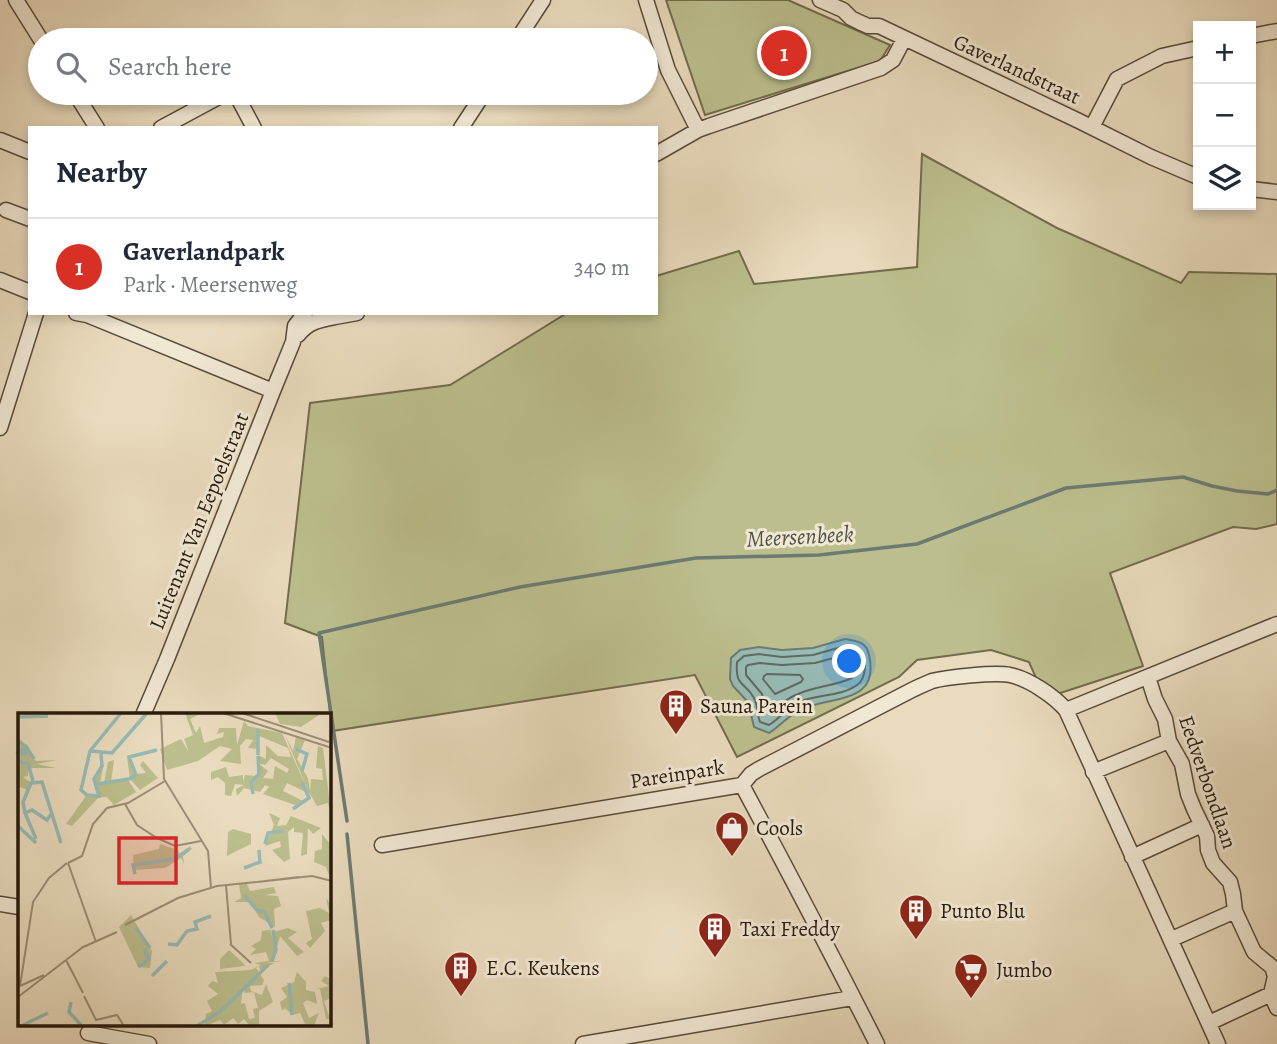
<!DOCTYPE html>
<html lang="en">
<head>
<meta charset="utf-8">
<style>
	:root { --surface:#fff; --page:#f6f6f7; --text:#1f2937; --muted:#747a83; --line:#e0e1e3; --accent:#d93025 }
	body { margin:0; font-family:Alegreya,serif; background:var(--page); color:var(--text) }
	.controls { position:absolute; right:21px; top:21px; display:grid; overflow:hidden; border-radius:0px; box-shadow:0 4px 10px #0003 }
	.controls button { width:63px; height:63px; display:grid; place-items:center; padding:0; border:0; border-bottom:2px solid var(--line); background:var(--surface); color:var(--text); font:35px sans-serif }
	.you { position:absolute; left:850px; top:662px; width:24px; height:24px; margin:-18px; border:5px solid #fff; border-radius:50%; background:#1a73e8; box-shadow:0 0 0 10px #1a73e833 }
	.badge { display:grid; place-items:center; width:46px; height:46px; border-radius:50%; background:var(--accent); color:#fff; font-size:23px; font-weight:700 }
	.pin { position:absolute; translate:-50% -50%; border:4px solid #fff; box-shadow:0 2px 7px #0006 }
	.list { margin:0; padding:0; list-style:none }
	h2 { display:flex; justify-content:space-between; align-items:center; height:91px; margin:0; padding:0 28px; font-size:30px }
	h2 small { font-size:23px; font-weight:400; color:var(--muted) }
	.list li { display:grid; grid-template-columns:46px 1fr auto; gap:21px; align-items:center; box-sizing:border-box; height:98px; padding:0 28px; border-top:2px solid var(--line) }
	.list b { display:block; font-size:26px; white-space:nowrap }
	.list p { margin:0; font-size:23px; white-space:nowrap; color:var(--muted) }
	.list em { font-size:23px; font-style:normal; color:var(--muted) }
	.icon { flex:none; width:38px; height:38px; fill:none; stroke:currentColor; stroke-width:2; stroke-linecap:round; stroke-linejoin:round }
	.map { position:relative; flex:none; width:1277px; height:1044px; overflow:hidden }
	.search { position:absolute; background:var(--surface); box-shadow:0 4px 10px #0003; left:28px; top:28px; width:630px; height:77px; display:flex; align-items:center; gap:18px; box-sizing:border-box; padding:0 24px; border-radius:38px; color:var(--muted); font-size:26px }
	.panel { position:absolute; background:var(--surface); box-shadow:0 4px 10px #0003; left:28px; top:126px; width:630px; height:189px; border-radius:0px }
	.map>svg:first-child { display:block }
	.green { fill:#bcbe8d; stroke:#726c4d; stroke-width:2 }
	.water { fill:#97bbb5; stroke:#6b7b72; stroke-width:2 }
	.lines { fill:none; stroke-linecap:round; stroke-linejoin:round }
	.shore { stroke:#606a61; stroke-width:2 }
	.stream { stroke:#6b7b72; stroke-width:3.5 }
	.minor-casing { stroke:#584a39; stroke-width:17 }
	.minor { stroke:#f1e8d4; stroke-width:14 }
	.labels { text-anchor:middle; stroke-width:6; stroke-linejoin:round; paint-order:stroke }
	.street-label { font-size:21px; fill:#281a0d; stroke:#f1e8d4 }
	.poi-label { font-size:21px; fill:#281a0d; stroke:#f1e8d4; text-anchor:start }
	.water-label { font-size:23px; font-style:italic; fill:#4f5248; stroke:#f1e8d4 }
	.inset-river { fill:none; stroke:#97bbb5; stroke-width:3.5 }
	.inset-road { fill:none; stroke:#9c8e77; stroke-width:2 }
	.view { fill:#d62828; fill-opacity:0.15; stroke:#d62828; stroke-width:3.5 }
	.inset-edge { fill:none; stroke:#281a0d; stroke-width:3.5 }
</style>
</head>
<body>
<div class="map">
<svg width="1277" height="1044" viewBox="0 0 1277 1044">
	<rect width="100%" height="100%" fill="#e9dbbd"/>
	<filter id="stains"><feTurbulence type="fractalNoise" baseFrequency=".00286" numOctaves="4"/><feColorMatrix values="0 0 0 0 .2 0 0 0 0 .09 0 0 0 0 .02 0 0 0 .5 -.17"/></filter>
	<radialGradient id="worn" r=".72"><stop offset=".6" stop-color="#630" stop-opacity="0"/><stop offset="1" stop-color="#630" stop-opacity=".3"/></radialGradient>
	<path class="green" d="M 666,0 L 788,0 L 890,45 L 880,61 L 705,115 Z
		M 922,154 L 1057,228 L 1181,283 L 1189,272 L 1277,274 L 1277,524 L 1256,529 L 1233,527 L 1110,573 L 1143,666 L 1045,698 L 1029,662 L 991,650 L 917,660 L 899,677 L 737,757 L 695,675 L 332,731 L 322,637 L 285,623 L 310,403 L 450,385 L 567,313 L 656,313 L 656,276 L 739,251 L 754,284 L 917,267 Z"/>
	<path class="water" d="M 845,639 C 857,641 867,642 869,655 C 880,703 835,696 804,708 C 790,713 781,726 769,733 L 754,727 L 748,702 L 733,686 L 730,679 L 731,658 L 740,650 L 759,647 L 782,650 L 813,648 Z"/>
	<g class="lines">
		<path class="shore" d="M 845,646 C 850,647 857,647 860,651 C 868,659 866,679 857,685 C 840,697 817,694 799,702 C 787,708 780,718 769,725 L 760,722 C 757,714 758,705 754,698 C 745,681 735,688 737,662 L 744,656 L 759,654 L 782,657 L 813,655 Z
			M 845,655 C 858,657 858,668 852,678 C 835,686 816,686 798,694 C 787,698 778,706 770,713 L 766,711 L 762,694 L 746,675 L 746,667 L 748,665 L 760,663 L 782,665 L 815,663 Z
			M 767,674 L 800,675 L 803,679 L 801,682 L 775,694 L 763,679 L 764,676 Z"/>
		<path class="stream" d="M 347,821 L 319,633 L 520,587 L 696,558 L 819,555 L 917,544 L 1066,488 L 1183,477 L 1212,486 L 1237,491 L 1268,494 L 1277,490
			M 347,834 L 368,1044"/>
		<g class="minor-casing">
			<path id="minor" d="M 16,0 L 41,40
				M 646,0 L 668,70 L 698,130
				M 820,0 L 843,10 L 851,18 L 859,22 L 868,26 L 879,26 L 1079,121 L 1151,157 L 1198,177
				M 1251,36 L 1277,31
				M 517,40 L 543,0
				M 75,93 L 97,128
				M 228,93 L 237,96 L 254,128
				M 1092,127 L 1117,79 L 1162,56 L 1198,48
				M 161,128 L 226,93
				M 461,128 L 484,93
				M 0,140 L 30,152
				M 656,154 L 698,130 L 709,126 L 881,68 L 893,60 L 904,39
				M 1251,189 L 1277,192
				M 6,210 L 30,219
				M 0,280 L 30,292
				M 76,313 L 87,315 L 273,391
				M 326,316 L 335,317 L 357,313
				M 298,335 C 308,322 319,320 335,317
				M 0,428 L 36,313
				M 1148,677 L 1155,699 L 1165,719 L 1169,741 L 1182,764 L 1188,794 L 1194,809 L 1207,836 L 1208,850 L 1213,863 L 1230,882 L 1233,894 L 1235,911 L 1254,952 L 1272,967 L 1275,976 L 1271,994 L 1277,1008
				M 1066,710 L 1218,1044
				M 143,715 L 167,659 L 273,391 L 293,342 L 295,326 L 305,313
				M 1093,772 L 1169,741
				M 742,785 L 751,774 L 759,769 L 912,690 C 918,687 925,684 932,681 C 947,677 995,672 1010,675 C 1029,679 1054,696 1066,710 L 1277,624
				M 742,785 C 788,871 833,957 877,1044
				M 382,845 L 742,785
				M 1132,857 L 1202,825
				M 0,904 L 19,907
				M 1172,939 L 1235,911
				M 1209,1023 L 1271,994
				M 88,1033 L 149,1044
				M 583,1044 L 852,998"/>
		</g>
		<use href="#minor" class="minor"/>
	</g>
	<defs>
		<g id="building-pin" transform="scale(1.75)"><path d="M0 17L-7.5 6A9.5 9.5 0 1 1 7.5 6Z" fill="#8f2418" stroke="#f1e8d4"/><path d="M-4-6H4V6H1V3H-1V6H-4ZM-2.5-4.3h1.7v1.8h-1.7ZM.8-4.3h1.7v1.8H.8ZM-2.5-1h1.7V.8h-1.7ZM.8-1h1.7V.8H.8Z" fill="#fff"/></g>
		<g id="shop-pin" transform="scale(1.75)"><path d="M0 17L-7.5 6A9.5 9.5 0 1 1 7.5 6Z" fill="#8f2418" stroke="#f1e8d4"/><path d="M-5-2.5h2.3a2.7 3.5 0 0 1 5.4 0H5L5.5 6h-11ZM-1.5-2.5h3a1.5 2.3 0 0 0-3 0Z" fill="#fff"/></g>
		<g id="supermarket-pin" transform="scale(1.75)"><path d="M0 17L-7.5 6A9.5 9.5 0 1 1 7.5 6Z" fill="#8f2418" stroke="#f1e8d4"/><path d="M-6-5.5h2.5l.6 2H6L4.5 2H-2.5L-4.4-4H-6ZM-1.5 3.2a1.3 1.3 0 1 0 .1 0ZM3 3.2a1.3 1.3 0 1 0 .1 0Z" fill="#fff"/></g>
	</defs>
	<g fill-rule="evenodd">
		<use href="#building-pin" x="676" y="706"/>
		<use href="#shop-pin" x="732" y="828"/>
		<use href="#building-pin" x="916" y="911"/>
		<use href="#building-pin" x="715" y="929"/>
		<use href="#building-pin" x="461" y="968"/>
		<use href="#supermarket-pin" x="971" y="970"/>
	</g>
	<g class="labels">
		<g class="street-label">
			<text transform="translate(1017 69) rotate(25)" y="7">Gaverlandstraat</text>
			<text transform="translate(199 521) rotate(-68)" y="7">Luitenant Van Eepoelstraat</text>
			<text transform="translate(677 774) rotate(-9)" y="7">Pareinpark</text>
			<text transform="translate(1208 782) rotate(71)" y="7">Eedverbondlaan</text>
		</g>
		<g class="poi-label">
			<text x="700" y="713">Sauna Parein</text>
			<text x="756" y="835">Cools</text>
			<text x="940" y="918">Punto Blu</text>
			<text x="740" y="936">Taxi Freddy</text>
			<text x="486" y="975">E.C. Keukens</text>
			<text x="996" y="977">Jumbo</text>
		</g>
		<g class="water-label">
			<text transform="translate(800 536) rotate(-3)" y="8">Meersenbeek</text>
		</g>
	</g>
	<g transform="translate(18 713)">
		<rect width="313" height="313" fill="#e9dbbd"/>
		<path d="M 167,0 L 184,0 L 172,6 L 178,20 L 182,13 L 186,30 L 205,24 L 206,19 L 199,21 L 201,15 L 218,15 L 219,32 L 226,8 L 230,13 L 264,20 L 291,80 L 266,20 L 275,38 L 278,24 L 287,27 L 279,46 L 290,65 L 292,78 L 293,66 L 305,67 L 304,56 L 298,55 L 300,33 L 305,35 L 313,100 L 310,90 L 299,93 L 292,81 L 269,70 L 265,78 L 285,88 L 280,93 L 245,81 L 251,74 L 247,72 L 242,79 L 226,75 L 219,83 L 218,76 L 226,72 L 217,71 L 213,83 L 207,82 L 207,70 L 200,64 L 193,67 L 193,59 L 208,54 L 211,64 L 225,62 L 225,69 L 227,62 L 239,63 L 240,42 L 248,46 L 248,32 L 260,43 L 273,44 L 270,35 L 241,23 L 240,36 L 230,35 L 235,27 L 228,26 L 222,33 L 223,51 L 202,48 L 214,36 L 202,33 L 180,48 L 149,57 L 142,36 L 163,26 L 171,39 L 166,26 L 175,22 ZM 253,45 L 271,56 L 269,60 L 257,53 L 255,66 L 245,65 L 250,58 L 240,50 L 247,52 ZM 257,0 L 304,0 L 283,14 L 262,11 ZM 0,27 L 18,48 L 39,47 L 19,51 L 38,55 L 10,55 L 10,63 L 5,64 L 12,69 L 9,77 L 0,73 ZM 109,44 L 118,61 L 128,60 L 122,52 L 125,48 L 140,65 L 122,77 L 112,66 ZM 96,47 L 93,69 L 110,67 L 118,79 L 96,92 L 89,84 L 81,84 L 54,113 L 48,111 L 68,83 L 80,84 L 77,66 L 86,50 L 82,70 L 86,70 L 90,49 ZM 251,100 L 262,105 L 259,113 L 268,112 L 273,103 L 303,115 L 295,121 L 290,115 L 289,141 L 283,143 L 285,120 L 276,119 L 276,114 L 270,119 L 272,146 L 266,149 L 254,137 L 263,134 L 262,128 L 247,133 L 256,112 ZM 215,116 L 233,121 L 233,131 L 209,143 L 210,119 ZM 304,121 L 313,132 L 313,167 L 308,154 L 296,149 L 297,138 L 304,136 ZM 142,131 L 160,137 L 163,143 L 172,133 L 174,136 L 165,143 L 166,151 L 163,145 L 147,155 L 116,157 L 115,142 L 141,136 ZM 221,171 L 229,171 L 232,178 L 256,174 L 258,180 L 247,182 L 260,183 L 263,193 L 256,196 L 257,214 L 241,204 L 232,189 L 216,189 L 223,185 ZM 313,183 L 313,207 L 303,210 L 307,218 L 292,235 L 288,230 L 294,226 L 288,198 L 302,195 L 311,200 L 308,184 L 311,190 ZM 113,202 L 134,238 L 132,255 L 120,254 L 101,214 ZM 270,215 L 279,219 L 270,225 L 286,239 L 279,243 L 262,223 L 255,248 L 264,248 L 248,250 L 256,250 L 243,258 L 241,253 L 238,255 L 246,267 L 244,272 L 232,273 L 233,278 L 244,282 L 248,271 L 255,289 L 241,298 L 241,313 L 232,313 L 226,306 L 220,311 L 215,305 L 206,312 L 202,307 L 187,313 L 188,301 L 194,298 L 189,288 L 200,281 L 190,273 L 194,268 L 200,270 L 197,259 L 233,257 L 243,252 L 237,250 L 251,248 L 248,239 L 232,242 L 238,236 L 233,233 L 243,227 L 244,218 L 252,217 L 255,226 L 256,219 ZM 225,274 L 227,280 L 236,279 L 240,295 L 235,296 L 237,305 L 231,306 L 227,290 L 223,291 ZM 211,237 L 225,250 L 227,253 L 202,256 L 202,246 ZM 279,259 L 288,269 L 288,277 L 297,279 L 299,291 L 289,287 L 285,290 L 291,305 L 301,300 L 296,313 L 288,313 L 282,300 L 274,302 L 267,295 L 264,298 L 262,289 L 269,284 L 263,275 L 276,269 ZM 307,263 L 314,267 L 313,285 L 306,288 L 312,306 L 308,306 L 302,276 L 298,276 L 311,273 L 303,268 Z" fill="#bcbe8d" fill-rule="evenodd"/>
		<path class="inset-river" d="M 0,4 L 30,3M 0,27 L 8,34 L 1,39 L 7,41 L 9,35 L 16,46M 278,36 L 289,41 L 284,58M 73,38 L 94,40 L 129,0M 83,40 L 84,53 L 76,66 L 81,83 L 69,82 L 63,77 L 72,38 L 103,0M 240,42 L 240,16M 0,48 L 10,51 L 15,68M 79,71 L 111,66 L 118,62 L 111,44 L 139,37M 235,81 L 233,69 L 241,61 L 240,43M 275,96 L 291,85 L 284,69M 7,100 L 5,89 L 13,70 L 24,69 L 43,130M 0,113 L 18,130M 18,126 L 7,100 L 14,97 L 29,107 L 33,101M 247,131 L 250,120 L 265,118M 226,155 L 242,149 L 241,137M 117,161 L 115,152 L 157,146 L 171,136M 226,182 L 239,197 L 247,199 L 254,215M 118,215 L 132,235M 150,231 L 159,232 L 169,218 L 179,216 L 177,209 L 193,203M 254,248 L 258,237 L 255,217M 120,254 L 131,246 L 126,236M 134,263 L 149,248M 271,270 L 274,302M 53,289 L 51,299 L 63,312M 3,313 L 30,300M 179,313 L 203,298 L 250,252"/>
		<path class="inset-road" d="M 143,0 L 146,66 L 190,138 L 193,175M 205,0 L 314,35M 224,0 L 311,29M 107,91 L 119,112 L 139,125 L 157,133 L 183,128M 50,150 L 64,143 L 75,111 L 89,95 L 110,90 L 147,68M 50,150 L 78,229M 281,164 L 239,169 L 294,163 L 314,168M 208,172 L 213,231M 107,212 L 160,185 L 199,173 L 239,169M 212,231 L 233,250M 63,235 L 99,219M 48,247 L 65,280M 2,273 L 15,189 L 31,165 L 49,150M 2,273 L 26,262M 66,283 L 78,307 L 99,302 L 106,313M 0,284 L 65,234"/>
		<path class="view" d="M 101,125 L 158,125 L 158,170 L 101,170 Z"/>
		<rect width="313" height="313" class="inset-edge"/>
	</g>
	<rect width="100%" height="100%" filter="url(#stains)"/>
	<rect width="100%" height="100%" fill="url(#worn)"/>
</svg>
<div class="controls">
<button>+</button>
<button>−</button>
<button><svg class="icon" aria-label="layers" viewBox="0 0 24 24"><path d="M12 4l9 5-9 5-9-5zM3 14l9 5 9-5"/></svg></button>
</div>
<div class="you"></div>
<div class="pin badge" style="left:784px;top:53px">1</div>
<div class="search"><svg class="icon" aria-label="search" viewBox="0 0 24 24"><circle cx="10" cy="10" r="6"/><path d="M15 15l6 6"/></svg>Search here</div>
<section class="panel">
<h2>Nearby<small></small></h2>
<ul class="list">
<li><span class="badge">1</span><div><b>Gaverlandpark</b><p>Park · Meersenweg</p></div><em>340 m</em></li>
</ul>
</section>
</div>
</body>
</html>
